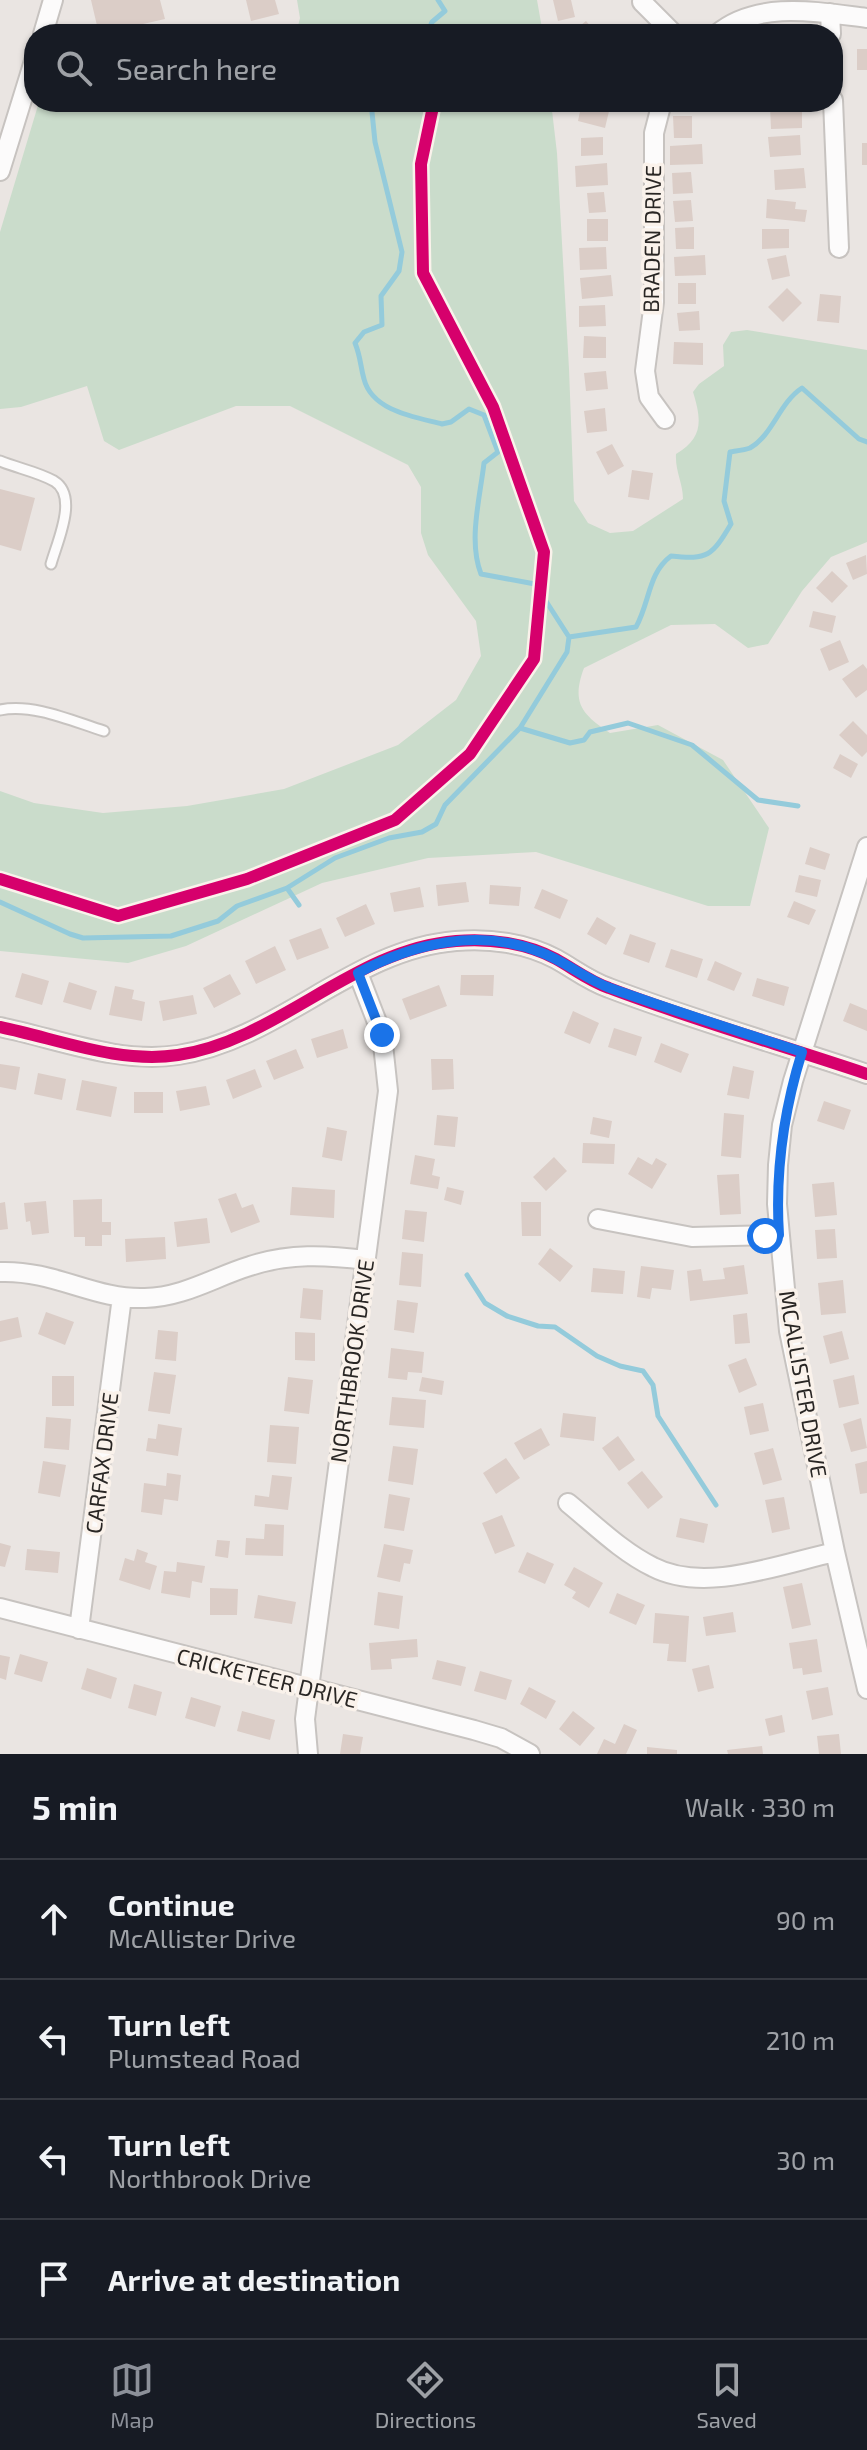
<!DOCTYPE html>
<html lang="en">
<head>
<meta charset="utf-8">
<style>
	:root { --surface:#171b24; --page:#20242c; --text:#f1f3f6; --muted:#9ea1a6; --line:#363941; --accent:#8c9099 }
	body { margin:0; font-family:"Exo 2",sans-serif; background:var(--page); color:var(--text) }
	.stop { position:absolute; width:24px; height:24px; margin:-18px; border:6px solid #1a73e8; border-radius:50%; background:#fff }
	.stop.end { background:#1a73e8; border-color:#fff; box-shadow:0 2px 8px #0008 }
	.list { margin:0; padding:0; list-style:none }
	h2 { display:flex; justify-content:space-between; align-items:center; height:104px; margin:0; padding:0 32px; font-size:34px }
	h2 small { font-size:26px; font-weight:400; color:var(--muted) }
	.list li { display:grid; grid-template-columns:52px 1fr auto; gap:24px; align-items:center; box-sizing:border-box; height:120px; padding:0 32px; border-top:2px solid var(--line) }
	.list b { display:block; font-size:30px; white-space:nowrap }
	.list p { margin:0; font-size:26px; white-space:nowrap; color:var(--muted) }
	.list em { font-size:26px; font-style:normal; color:var(--muted) }
	.icon { flex:none; width:44px; height:44px; fill:none; stroke:currentColor; stroke-width:2; stroke-linecap:round; stroke-linejoin:round }
	.map { position:relative; flex:none; width:867px; height:1754px; overflow:hidden }
	.search { position:absolute; background:var(--surface); box-shadow:0 2px 6px #0004; left:24px; right:24px; top:24px; height:88px; display:flex; align-items:center; gap:20px; box-sizing:border-box; padding:0 28px; border-radius:32px; color:var(--muted); font-size:30px }
	.sheet { height:584px; background:var(--surface) }
	nav { display:flex; justify-content:space-around; align-items:center; box-sizing:border-box; height:112px; border-top:2px solid var(--line); background:var(--surface); font-size:22px; color:var(--muted) }
	nav a { display:grid; justify-items:center; gap:4px }
	nav .on { color:var(--accent) }
	.map>svg:first-child { display:block }
	.green { fill:#cadccb }
	.lines { fill:none; stroke-linecap:round; stroke-linejoin:round }
	.stream { stroke:#94cbdb; stroke-width:5 }
	.building { fill:#dbcdc7 }
	.service-casing { stroke:#c7c3c0; stroke-width:13 }
	.minor-casing { stroke:#c7c3c0; stroke-width:22 }
	.service { stroke:#fcfbfb; stroke-width:9 }
	.minor { stroke:#fcfbfb; stroke-width:18 }
	.cycleway-casing { stroke:#faf2eb; stroke-width:17 }
	.cycleway { stroke:#d6006c; stroke-width:12 }
	.route { stroke:#1a73e8; stroke-width:10 }
	.labels { text-anchor:middle; stroke-width:7; stroke-linejoin:round; paint-order:stroke }
	.street-label { font-size:22px; fill:#292624; stroke:#faf2eb }
</style>
</head>
<body>
<div class="map">
<svg width="867" height="1754" viewBox="0 0 867 1754">
	<rect width="100%" height="100%" fill="#eae5e2"/>
	<path class="green" d="M 297,0 L 537,0 L 543,34 L 296,34 L 300,18 Z
		M 39,102 L 551,102 L 557,153 L 569,369 L 574,501 L 588,523 L 610,533 L 633,531 L 683,499 C 683,483 675,471 676,454 C 703,438 702,421 693,392 L 699,384 L 724,366 L 723,345 L 731,332 L 747,330 L 867,350 L 867,542 L 831,557 L 802,591 L 768,644 L 748,648 L 715,624 L 671,625 L 584,668 C 571,703 582,714 610,733 L 658,725 L 723,760 L 769,828 L 750,906 L 708,906 L 536,852 L 428,858 L 322,883 L 186,946 L 128,963 L 0,951 L 0,791 L 34,803 L 103,813 L 187,806 L 284,789 L 398,745 L 456,700 L 481,656 L 476,621 L 428,555 L 421,533 L 421,487 L 408,465 L 290,406 L 236,406 L 119,450 L 104,441 L 87,386 L 21,407 L 0,409 L 0,232 Z"/>
	<g class="lines">
		<path class="stream" d="M 427,34 L 432,22 L 445,11 L 438,0
			M 371,102 L 375,142 L 402,252 L 399,271 L 381,296 L 382,325 L 364,332 L 355,343 C 361,358 360,365 364,379 C 372,411 415,417 442,424 L 451,422 L 469,409 L 484,415 L 498,452 L 484,463 C 480,498 468,541 481,574 L 535,584 L 569,637
			M 569,637 L 636,627 C 650,602 648,573 671,556 C 708,560 712,556 731,524 L 724,501 L 730,452 C 736,451 745,450 750,448 C 773,435 779,403 802,388 L 859,439 L 867,442
			M 520,728 L 570,743 L 584,740 L 590,732 L 628,723 L 692,745 L 758,800 L 798,806
			M 287,888 L 299,905
			M 0,902 L 70,934 L 83,938 L 171,936 L 218,921 L 237,906 L 287,888 L 335,858 L 389,838 L 422,832 L 436,824 L 445,805 L 520,728 L 567,652 L 569,637
			M 467,1275 L 485,1303 L 507,1316 L 538,1326 L 555,1327 L 597,1356 L 620,1366 L 643,1371 L 653,1385 L 658,1416 L 716,1505"/>
	</g>
	<path class="building" d="M 91,0 L 160,0 L 165,19 L 99,34 Z
		M 246,0 L 275,0 L 279,14 L 251,21 Z
		M 553,0 L 571,0 L 575,17 L 558,21 Z
		M 586,21 L 597,34 L 570,34 Z
		M 857,49 L 867,49 L 867,70 L 857,70 Z
		M 582,102 L 610,107 L 605,128 L 578,121 Z
		M 802,106 L 802,128 L 771,129 L 770,107 Z
		M 673,116 L 692,116 L 692,138 L 674,138 Z
		M 800,135 L 801,155 L 770,157 L 768,137 Z
		M 603,137 L 603,155 L 581,156 L 581,138 Z
		M 862,143 L 867,143 L 867,165 L 862,165 Z
		M 702,144 L 703,164 L 670,165 L 670,146 Z
		M 607,163 L 608,185 L 576,187 L 575,166 Z
		M 804,168 L 806,188 L 775,190 L 774,170 Z
		M 691,172 L 693,193 L 673,194 L 672,173 Z
		M 604,192 L 606,212 L 589,213 L 587,193 Z
		M 767,199 L 796,202 L 795,209 L 807,210 L 805,222 L 766,218 Z
		M 691,200 L 693,221 L 675,222 L 673,201 Z
		M 587,219 L 608,219 L 608,241 L 587,241 Z
		M 694,227 L 694,249 L 676,249 L 675,228 Z
		M 762,229 L 789,229 L 789,248 L 762,249 Z
		M 606,247 L 607,269 L 580,270 L 579,248 Z
		M 705,255 L 706,275 L 675,276 L 674,257 Z
		M 786,255 L 790,276 L 772,280 L 767,259 Z
		M 611,275 L 613,296 L 582,299 L 580,278 Z
		M 678,283 L 696,283 L 696,304 L 678,304 Z
		M 787,288 L 802,303 L 783,322 L 768,307 Z
		M 820,294 L 841,296 L 839,323 L 817,321 Z
		M 605,305 L 606,326 L 579,327 L 579,306 Z
		M 699,311 L 700,330 L 679,331 L 677,313 Z
		M 584,336 L 606,337 L 606,358 L 583,358 Z
		M 674,342 L 703,343 L 703,365 L 673,364 Z
		M 606,371 L 608,389 L 586,391 L 584,373 Z
		M 605,408 L 607,431 L 587,433 L 584,411 Z
		M 612,444 L 624,466 L 608,475 L 596,452 Z
		M 632,470 L 653,473 L 649,500 L 628,497 Z
		M 0,489 L 35,498 L 21,551 L 0,545 Z
		M 866,555 L 867,574 L 853,580 L 846,563 Z
		M 832,571 L 848,586 L 832,603 L 816,588 Z
		M 813,611 L 836,616 L 832,633 L 809,627 Z
		M 840,640 L 849,662 L 829,671 L 820,649 Z
		M 863,664 L 867,669 L 867,690 L 856,698 L 842,679 Z
		M 853,721 L 867,735 L 867,752 L 862,757 L 839,735 Z
		M 840,754 L 858,764 L 851,778 L 833,768 Z
		M 810,847 L 830,854 L 825,870 L 805,864 Z
		M 799,875 L 821,880 L 817,897 L 795,892 Z
		M 466,882 L 469,902 L 438,906 L 436,885 Z
		M 490,885 L 521,887 L 519,906 L 489,904 Z
		M 420,887 L 424,907 L 394,912 L 390,893 Z
		M 542,889 L 568,900 L 560,919 L 534,908 Z
		M 794,901 L 816,910 L 809,925 L 787,917 Z
		M 366,904 L 375,924 L 345,937 L 336,918 Z
		M 597,917 L 616,928 L 606,945 L 587,934 Z
		M 321,928 L 329,948 L 297,960 L 289,940 Z
		M 630,934 L 656,943 L 649,963 L 623,954 Z
		M 275,946 L 286,970 L 256,984 L 245,961 Z
		M 671,949 L 703,959 L 697,978 L 665,967 Z
		M 715,961 L 742,973 L 734,991 L 707,980 Z
		M 22,973 L 49,981 L 42,1005 L 15,997 Z
		M 230,974 L 241,994 L 214,1008 L 203,988 Z
		M 461,975 L 494,975 L 493,996 L 460,995 Z
		M 757,978 L 789,987 L 784,1006 L 752,996 Z
		M 69,982 L 97,991 L 91,1010 L 63,1002 Z
		M 439,985 L 447,1006 L 410,1020 L 402,999 Z
		M 115,986 L 134,990 L 132,999 L 145,1002 L 142,1021 L 109,1015 Z
		M 193,995 L 197,1014 L 163,1021 L 159,1001 Z
		M 850,1003 L 867,1010 L 867,1031 L 843,1021 Z
		M 573,1011 L 599,1023 L 590,1044 L 564,1033 Z
		M 614,1028 L 642,1037 L 636,1056 L 608,1047 Z
		M 343,1029 L 348,1048 L 317,1058 L 311,1039 Z
		M 661,1043 L 689,1054 L 681,1073 L 654,1062 Z
		M 296,1049 L 304,1068 L 274,1080 L 266,1061 Z
		M 431,1059 L 453,1059 L 454,1089 L 432,1090 Z
		M 0,1064 L 20,1067 L 16,1090 L 0,1087 Z
		M 733,1066 L 754,1071 L 749,1099 L 727,1095 Z
		M 255,1069 L 262,1087 L 233,1099 L 226,1080 Z
		M 38,1073 L 66,1079 L 62,1100 L 34,1094 Z
		M 82,1080 L 117,1087 L 111,1117 L 76,1110 Z
		M 206,1086 L 210,1105 L 180,1111 L 176,1091 Z
		M 134,1092 L 163,1092 L 163,1113 L 134,1113 Z
		M 824,1101 L 851,1110 L 844,1130 L 817,1121 Z
		M 724,1113 L 744,1115 L 741,1158 L 721,1156 Z
		M 437,1115 L 458,1117 L 455,1147 L 434,1145 Z
		M 593,1117 L 612,1121 L 609,1138 L 590,1134 Z
		M 327,1127 L 347,1131 L 342,1161 L 322,1157 Z
		M 583,1143 L 615,1144 L 614,1164 L 582,1163 Z
		M 415,1155 L 435,1159 L 432,1175 L 440,1177 L 438,1189 L 410,1184 Z
		M 554,1157 L 567,1171 L 546,1191 L 533,1177 Z
		M 638,1157 L 652,1165 L 656,1158 L 667,1164 L 652,1189 L 628,1174 Z
		M 739,1174 L 741,1214 L 720,1215 L 717,1175 Z
		M 834,1182 L 837,1215 L 815,1217 L 812,1184 Z
		M 292,1187 L 335,1190 L 334,1218 L 290,1215 Z
		M 447,1187 L 464,1191 L 461,1205 L 444,1200 Z
		M 236,1193 L 242,1208 L 253,1204 L 260,1222 L 231,1233 L 218,1199 Z
		M 102,1199 L 102,1222 L 111,1222 L 111,1235 L 102,1235 L 102,1246 L 85,1246 L 85,1237 L 74,1237 L 73,1200 Z
		M 46,1201 L 49,1233 L 32,1235 L 30,1221 L 26,1222 L 24,1203 Z
		M 5,1202 L 8,1229 L 0,1230 L 0,1203 Z
		M 521,1202 L 541,1202 L 541,1236 L 522,1236 Z
		M 405,1210 L 427,1212 L 424,1242 L 402,1239 Z
		M 207,1218 L 210,1243 L 177,1247 L 174,1222 Z
		M 835,1229 L 837,1258 L 817,1259 L 815,1230 Z
		M 165,1237 L 166,1259 L 126,1262 L 125,1239 Z
		M 550,1248 L 573,1266 L 560,1282 L 538,1264 Z
		M 402,1252 L 423,1254 L 421,1287 L 399,1285 Z
		M 744,1265 L 748,1294 L 690,1301 L 687,1271 L 701,1269 L 703,1281 L 725,1279 L 723,1268 Z
		M 641,1266 L 674,1270 L 671,1290 L 652,1288 L 650,1299 L 637,1297 Z
		M 593,1268 L 625,1271 L 623,1294 L 591,1292 Z
		M 843,1280 L 846,1313 L 821,1315 L 818,1283 Z
		M 303,1288 L 323,1290 L 321,1320 L 300,1318 Z
		M 397,1300 L 418,1303 L 414,1333 L 394,1330 Z
		M 46,1312 L 74,1322 L 65,1345 L 38,1334 Z
		M 747,1313 L 750,1343 L 735,1344 L 733,1315 Z
		M 18,1317 L 22,1337 L 0,1342 L 0,1321 Z
		M 158,1330 L 178,1332 L 176,1361 L 155,1359 Z
		M 842,1331 L 849,1359 L 830,1364 L 823,1336 Z
		M 295,1332 L 315,1333 L 315,1361 L 295,1360 Z
		M 391,1348 L 424,1352 L 422,1373 L 408,1372 L 407,1380 L 388,1378 Z
		M 746,1358 L 757,1385 L 739,1393 L 728,1365 Z
		M 154,1372 L 176,1375 L 170,1414 L 148,1411 Z
		M 854,1375 L 859,1404 L 839,1408 L 833,1380 Z
		M 52,1376 L 74,1376 L 74,1406 L 52,1406 Z
		M 288,1377 L 313,1380 L 309,1414 L 284,1411 Z
		M 422,1377 L 444,1381 L 442,1395 L 419,1391 Z
		M 392,1397 L 426,1400 L 424,1428 L 389,1425 Z
		M 763,1403 L 769,1431 L 750,1435 L 744,1407 Z
		M 563,1413 L 596,1417 L 594,1441 L 560,1437 Z
		M 46,1417 L 71,1419 L 69,1450 L 44,1448 Z
		M 861,1418 L 867,1448 L 851,1452 L 843,1424 Z
		M 158,1424 L 182,1428 L 178,1456 L 146,1451 L 148,1438 L 156,1439 Z
		M 270,1425 L 299,1427 L 296,1464 L 267,1462 Z
		M 541,1428 L 550,1445 L 524,1460 L 514,1443 Z
		M 618,1436 L 635,1460 L 619,1471 L 602,1448 Z
		M 393,1446 L 418,1449 L 413,1485 L 388,1481 Z
		M 773,1448 L 782,1480 L 763,1485 L 754,1453 Z
		M 506,1458 L 520,1478 L 496,1494 L 483,1473 Z
		M 43,1461 L 66,1465 L 60,1497 L 38,1493 Z
		M 867,1461 L 867,1493 L 860,1494 L 855,1464 Z
		M 642,1471 L 663,1497 L 648,1509 L 627,1483 Z
		M 167,1473 L 181,1475 L 178,1501 L 164,1499 L 162,1515 L 141,1512 L 144,1483 L 166,1486 Z
		M 272,1475 L 292,1477 L 288,1510 L 254,1506 L 255,1495 L 269,1497 Z
		M 389,1494 L 410,1498 L 404,1531 L 384,1528 Z
		M 784,1497 L 790,1529 L 772,1533 L 765,1500 Z
		M 502,1515 L 515,1546 L 495,1554 L 482,1523 Z
		M 680,1518 L 708,1524 L 704,1543 L 676,1537 Z
		M 265,1524 L 284,1525 L 283,1556 L 245,1555 L 246,1538 L 264,1539 Z
		M 217,1540 L 230,1541 L 228,1558 L 215,1556 Z
		M 0,1543 L 11,1546 L 5,1567 L 0,1566 Z
		M 384,1544 L 413,1550 L 410,1564 L 404,1563 L 400,1582 L 377,1577 Z
		M 27,1549 L 60,1552 L 58,1573 L 25,1570 Z
		M 137,1549 L 148,1553 L 145,1562 L 157,1566 L 150,1590 L 119,1580 L 125,1558 L 134,1561 Z
		M 527,1552 L 554,1564 L 545,1584 L 518,1572 Z
		M 177,1562 L 205,1566 L 202,1583 L 192,1581 L 190,1598 L 161,1593 L 164,1571 L 176,1572 Z
		M 574,1567 L 603,1583 L 589,1608 L 572,1598 L 576,1592 L 564,1585 Z
		M 802,1583 L 811,1625 L 792,1629 L 783,1587 Z
		M 210,1588 L 238,1589 L 237,1615 L 210,1615 Z
		M 378,1592 L 403,1596 L 399,1629 L 374,1625 Z
		M 617,1593 L 645,1605 L 636,1625 L 609,1613 Z
		M 258,1595 L 296,1602 L 292,1624 L 254,1618 Z
		M 733,1612 L 736,1632 L 706,1636 L 703,1617 Z
		M 655,1613 L 689,1616 L 686,1662 L 667,1661 L 669,1644 L 653,1643 Z
		M 417,1639 L 418,1657 L 391,1659 L 392,1669 L 371,1670 L 369,1643 Z
		M 817,1639 L 822,1672 L 803,1675 L 802,1668 L 793,1669 L 789,1643 Z
		M 20,1654 L 48,1662 L 42,1682 L 14,1674 Z
		M 0,1655 L 10,1657 L 6,1680 L 0,1678 Z
		M 437,1660 L 466,1667 L 461,1686 L 432,1679 Z
		M 709,1665 L 714,1688 L 698,1692 L 692,1669 Z
		M 87,1668 L 117,1678 L 111,1699 L 81,1689 Z
		M 480,1671 L 512,1680 L 506,1700 L 474,1691 Z
		M 134,1684 L 162,1692 L 156,1716 L 128,1708 Z
		M 529,1687 L 556,1701 L 546,1719 L 520,1704 Z
		M 828,1687 L 833,1715 L 812,1720 L 806,1691 Z
		M 191,1697 L 221,1706 L 215,1727 L 185,1718 Z
		M 242,1711 L 275,1720 L 270,1740 L 237,1731 Z
		M 573,1711 L 595,1728 L 580,1746 L 559,1729 Z
		M 782,1715 L 785,1732 L 769,1736 L 765,1719 Z
		M 624,1724 L 637,1730 L 626,1754 L 597,1754 L 604,1739 L 615,1744 Z
		M 343,1734 L 363,1737 L 360,1754 L 340,1754 Z
		M 839,1734 L 841,1754 L 819,1754 L 817,1736 Z
		M 762,1746 L 763,1754 L 728,1754 L 727,1750 Z
		M 647,1747 L 677,1750 L 677,1754 L 647,1754 Z"/>
	<g class="lines">
		<g class="service-casing">
			<path id="service" d="M 0,461 C 17,468 38,472 54,481 C 79,496 57,542 51,564
				M 0,710 C 33,703 72,721 104,731"/>
		</g>
		<g class="minor-casing">
			<path id="minor" d="M 642,2 L 674,34
				M 830,13 L 831,34
				M 43,34 L 53,0
				M 717,34 C 758,0 818,12 867,18
				M 833,100 L 839,248
				M 662,102 L 654,133 L 654,302 L 645,371 L 649,397 L 665,419
				M 0,171 L 34,61
				M 867,847 L 793,1081 L 782,1125 L 778,1165 L 777,1204 L 789,1331 L 835,1552 L 867,1689
				M 0,1027 C 58,1039 119,1064 178,1055 C 279,1040 353,949 456,941 C 489,938 526,943 556,959 C 574,969 589,981 609,988 C 693,1020 781,1045 867,1074
				M 598,1219 L 692,1237 L 779,1235
				M 0,1272 C 55,1270 94,1300 145,1298 C 184,1297 214,1277 250,1266 C 289,1253 326,1255 366,1260
				M 568,1503 C 595,1525 622,1552 653,1567 C 705,1594 780,1564 835,1552
				M 0,1608 L 474,1730 L 501,1738 L 530,1754
				M 79,1629 L 122,1297
				M 308,1754 L 305,1719 L 309,1688 L 388,1091 L 382,1035 L 358,973"/>
		</g>
		<use href="#service" class="service"/>
		<use href="#minor" class="minor"/>
		<g class="cycleway-casing">
			<path id="cycleway" d="M 0,879 L 118,916 L 247,879 L 395,820 L 470,754 L 534,659 L 544,552 L 493,407 L 423,273 L 421,164 L 434,102
				M 0,1027 C 58,1039 119,1064 178,1055 C 279,1040 353,949 456,941 C 489,938 526,943 556,959 C 574,969 589,981 609,988 C 693,1020 781,1045 867,1074"/>
		</g>
		<use href="#cycleway" class="cycleway"/>
	</g>
	<g class="lines">
		<path class="route" d="M 382,1035 L 358,973 C 414,943 479,928 540,952 C 565,961 585,979 610,988 C 674,1011 738,1031 802,1052 C 783,1113 775,1171 779,1235 L 765,1236"/>
	</g>
	<g class="labels">
		<g class="street-label">
			<text transform="translate(652 239) rotate(-89)" y="8">BRADEN DRIVE</text>
			<text transform="translate(352 1361) rotate(-82)" y="8">NORTHBROOK DRIVE</text>
			<text transform="translate(803 1384) rotate(80)" y="8">MCALLISTER DRIVE</text>
			<text transform="translate(102 1463) rotate(-83)" y="8">CARFAX DRIVE</text>
			<text transform="translate(267 1678) rotate(14)" y="8">CRICKETEER DRIVE</text>
		</g>
	</g>
</svg>
<div class="stop" style="left:765px;top:1236px"></div>
<div class="stop end" style="left:382px;top:1035px"></div>
<div class="search"><svg class="icon" aria-label="search" viewBox="0 0 24 24"><circle cx="10" cy="10" r="6"/><path d="M15 15l6 6"/></svg>Search here</div>
</div>
<section class="sheet">
<h2>5 min<small>Walk · 330 m</small></h2>
<ul class="list">
<li><svg class="icon" aria-label="ahead" viewBox="0 0 24 24"><path d="M12 20V5M6 11l6-6 6 6"/></svg><div><b>Continue</b><p>McAllister Drive</p></div><em>90 m</em></li>
<li><svg class="icon" aria-label="left" viewBox="0 0 24 24"><path d="M17 20v-9H6M10 6l-5 5 5 5"/></svg><div><b>Turn left</b><p>Plumstead Road</p></div><em>210 m</em></li>
<li><svg class="icon" aria-label="left" viewBox="0 0 24 24"><path d="M17 20v-9H6M10 6l-5 5 5 5"/></svg><div><b>Turn left</b><p>Northbrook Drive</p></div><em>30 m</em></li>
<li><svg class="icon" aria-label="arrive" viewBox="0 0 24 24"><path d="M6 21V4h12l-3 4 3 4H6"/></svg><div><b>Arrive at destination</b></div></li>
</ul>
</section>
<nav>
<a class="on"><svg class="icon" aria-label="map" viewBox="0 0 24 24"><path d="M3 6l6-2 6 2 6-2v14l-6 2-6-2-6 2zM9 4v14M15 6v14"/></svg>Map</a>
<a><svg class="icon" aria-label="directions" viewBox="0 0 24 24"><path d="M12 3l9 9-9 9-9-9zM9 14v-3h6M13 9l2 2-2 2"/></svg>Directions</a>
<a><svg class="icon" aria-label="saved" viewBox="0 0 24 24"><path d="M7 4h10v16l-5-4-5 4z"/></svg>Saved</a>
</nav>
</body>
</html>
